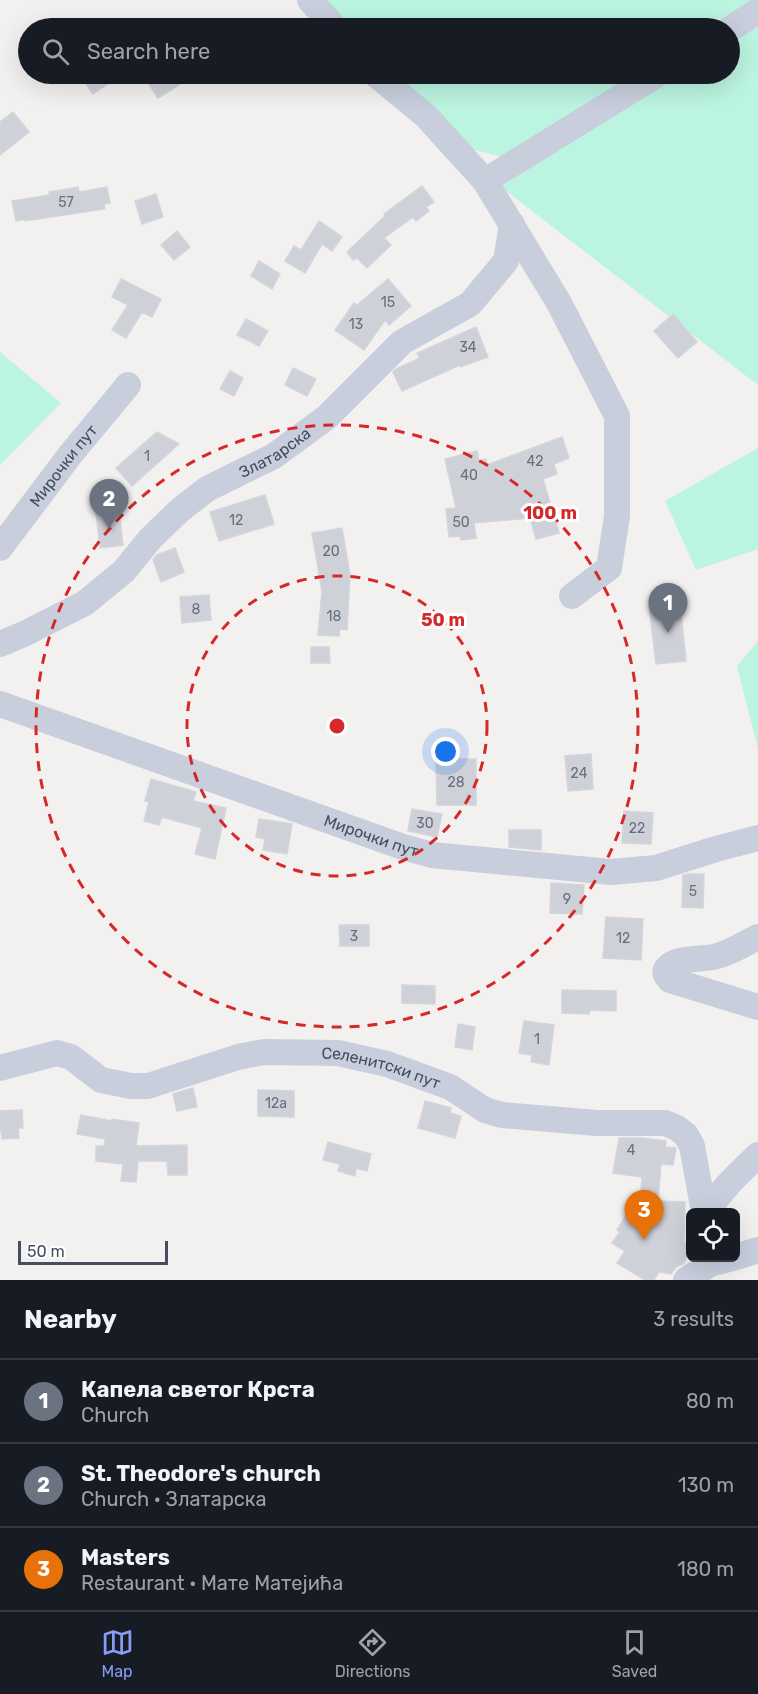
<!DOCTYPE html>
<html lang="en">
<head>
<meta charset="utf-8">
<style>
	:root { --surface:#171b24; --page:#242831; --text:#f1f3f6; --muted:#9ea1a6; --line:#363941; --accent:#879bf7 }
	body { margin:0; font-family:Rubik,sans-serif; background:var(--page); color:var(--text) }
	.controls { position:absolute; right:18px; bottom:18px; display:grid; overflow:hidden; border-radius:9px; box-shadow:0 6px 24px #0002 }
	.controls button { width:54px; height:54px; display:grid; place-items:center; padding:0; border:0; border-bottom:2px solid var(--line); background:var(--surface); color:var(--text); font:30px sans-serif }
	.scale { position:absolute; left:18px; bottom:15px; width:150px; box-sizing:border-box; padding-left:6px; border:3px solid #464d60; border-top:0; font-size:16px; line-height:21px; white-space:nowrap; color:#464d60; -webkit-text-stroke:4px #fff; paint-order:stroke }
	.you { position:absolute; left:446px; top:752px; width:21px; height:21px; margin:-15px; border:4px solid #fff; border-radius:50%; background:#1a73e8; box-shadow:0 0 0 9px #1a73e833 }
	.badge { display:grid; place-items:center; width:39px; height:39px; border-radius:50%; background:var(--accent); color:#fff; font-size:20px; font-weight:700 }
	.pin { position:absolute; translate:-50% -50px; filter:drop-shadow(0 2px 3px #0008) }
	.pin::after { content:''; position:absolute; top:32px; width:21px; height:18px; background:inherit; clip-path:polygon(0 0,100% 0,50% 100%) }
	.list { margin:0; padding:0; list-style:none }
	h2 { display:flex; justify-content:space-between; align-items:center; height:78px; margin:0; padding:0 24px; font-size:26px }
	h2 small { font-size:20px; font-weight:400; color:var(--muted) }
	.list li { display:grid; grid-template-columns:39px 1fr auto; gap:18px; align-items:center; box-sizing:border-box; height:84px; padding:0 24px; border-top:2px solid var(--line) }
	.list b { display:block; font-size:22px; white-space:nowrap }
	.list p { margin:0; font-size:20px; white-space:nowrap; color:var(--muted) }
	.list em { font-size:20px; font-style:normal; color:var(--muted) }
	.icon { flex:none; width:33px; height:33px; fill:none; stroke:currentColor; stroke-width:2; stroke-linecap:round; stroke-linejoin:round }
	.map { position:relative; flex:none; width:758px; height:1280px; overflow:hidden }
	.search { position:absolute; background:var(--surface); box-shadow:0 6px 24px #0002; left:18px; right:18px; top:18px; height:66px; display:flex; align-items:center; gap:15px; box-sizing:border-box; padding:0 21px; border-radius:33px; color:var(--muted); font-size:22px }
	.sheet { height:330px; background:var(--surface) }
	nav { display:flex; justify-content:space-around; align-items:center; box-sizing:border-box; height:84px; border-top:2px solid var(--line); background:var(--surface); font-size:16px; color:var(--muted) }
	nav a { display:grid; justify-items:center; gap:3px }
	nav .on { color:var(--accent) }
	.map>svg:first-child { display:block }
	.green { fill:#bbf4e0 }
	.building { fill:#cfd1d8; stroke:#d4d4dc; stroke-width:1.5 }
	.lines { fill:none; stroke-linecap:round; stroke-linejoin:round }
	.minor { stroke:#c8cedc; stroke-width:26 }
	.ring { fill:none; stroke:#d62828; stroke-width:3; stroke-dasharray:10 8 }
	.labels { text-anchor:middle; stroke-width:6; stroke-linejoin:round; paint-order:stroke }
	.number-label { font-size:14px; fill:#686e7e }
	.street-label { font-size:16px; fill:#464d60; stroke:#fff }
	.centre { fill:#d62828; stroke:#fff; stroke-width:3 }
	.ring-label { font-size:18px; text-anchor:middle; font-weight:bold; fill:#d62828; stroke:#fff; stroke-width:6; stroke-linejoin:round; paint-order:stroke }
</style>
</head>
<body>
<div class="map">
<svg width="758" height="1280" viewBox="0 0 758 1280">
	<rect width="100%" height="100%" fill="#f3f1f0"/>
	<path class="green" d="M 325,0 L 758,0 L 758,385 L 501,187 L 676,74 L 730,74 L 730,28 L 348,28 Z
		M 393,74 L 645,74 L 510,159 L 474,150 Z
		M 0,352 L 61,403 L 0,465 Z
		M 758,448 L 758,549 L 696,570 L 665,501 Z
		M 758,641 L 758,749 L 737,666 Z"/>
	<path class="building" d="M 79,74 L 122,74 L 93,94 Z
		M 142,74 L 171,74 L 179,85 L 158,98 Z
		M 13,112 L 29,132 L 0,155 L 0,122 Z
		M 422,186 L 434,202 L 426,207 L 429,211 L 416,221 L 413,217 L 384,238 L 391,245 L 367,268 L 357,258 L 353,260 L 347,252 L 385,216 L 384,214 Z
		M 78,187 L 79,192 L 107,187 L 110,203 L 104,204 L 105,209 L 25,221 L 25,219 L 16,221 L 12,201 L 50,195 L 49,192 Z
		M 156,194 L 163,217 L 142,224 L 135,201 Z
		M 319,221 L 342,237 L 332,251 L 322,244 L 305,273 L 285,261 L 294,246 L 301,250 Z
		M 177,231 L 190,247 L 174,260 L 161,245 Z
		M 259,261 L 280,274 L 272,289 L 251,276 Z
		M 121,279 L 161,299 L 152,317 L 142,312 L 126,338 L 112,330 L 128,305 L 112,297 Z
		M 388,279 L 411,306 L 389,325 L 385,320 L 364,350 L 335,330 L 354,303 L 357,305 Z
		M 673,314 L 697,342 L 678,358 L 654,331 Z
		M 246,319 L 268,331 L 259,346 L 237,335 Z
		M 476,327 L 488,357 L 460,367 L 460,365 L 402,391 L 393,372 L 396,369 L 420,358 L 417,353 Z
		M 293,368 L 316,379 L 307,396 L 285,385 Z
		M 230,371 L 243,378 L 234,396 L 220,389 Z
		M 157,432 L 179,444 L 132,486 L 116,468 Z
		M 562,437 L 569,458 L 554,464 L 557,474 L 543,479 L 559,533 L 536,539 L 530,518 L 474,523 L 476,538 L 461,540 L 460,536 L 449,537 L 446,509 L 456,508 L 445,459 L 477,451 L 479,461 L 486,459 L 487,465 Z
		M 265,495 L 274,524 L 219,541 L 210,512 Z
		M 119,511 L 123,545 L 100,548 L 96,513 Z
		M 342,528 L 350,575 L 347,630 L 340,629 L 339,636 L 318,635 L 322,591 L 312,533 Z
		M 175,548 L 184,572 L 161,582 L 153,560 L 157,555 Z
		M 665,593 L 674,595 L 680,603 L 686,661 L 656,664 L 649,606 L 654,597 Z
		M 209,595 L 211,620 L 182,623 L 180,597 Z
		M 311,647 L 329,647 L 330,663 L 311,663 Z
		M 591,754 L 593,789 L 568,791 L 565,756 Z
		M 436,759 L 476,759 L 476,805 L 437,805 Z
		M 151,779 L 196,792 L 193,801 L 226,808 L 215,859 L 195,854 L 202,828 L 162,817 L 159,825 L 144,821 L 149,802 L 145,801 Z
		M 412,809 L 442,814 L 437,837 L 408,831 Z
		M 624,811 L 653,813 L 651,844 L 622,843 Z
		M 259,819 L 292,824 L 287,854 L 263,850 L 265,839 L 256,837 Z
		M 509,830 L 541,830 L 541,850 L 509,847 Z
		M 688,874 L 704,874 L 703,908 L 682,907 L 683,875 Z
		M 551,883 L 584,885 L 582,914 L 550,913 Z
		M 606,917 L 643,919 L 641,960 L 603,958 Z
		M 339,925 L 369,925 L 369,946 L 340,946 Z
		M 402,985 L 435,986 L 435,1004 L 402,1003 Z
		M 562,990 L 616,991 L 616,1011 L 590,1010 L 589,1014 L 562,1013 Z
		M 524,1021 L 554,1025 L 549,1065 L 531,1062 L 532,1055 L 519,1053 Z
		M 458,1024 L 475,1027 L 472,1050 L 455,1047 Z
		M 193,1088 L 197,1107 L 177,1111 L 173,1094 Z
		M 258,1090 L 294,1091 L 294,1117 L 258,1116 Z
		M 425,1101 L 451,1108 L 450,1113 L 461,1116 L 455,1138 L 418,1128 Z
		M 22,1110 L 23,1128 L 18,1128 L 19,1138 L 2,1139 L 1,1131 L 0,1131 L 0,1111 Z
		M 81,1115 L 112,1121 L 112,1119 L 139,1123 L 136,1146 L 187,1145 L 187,1175 L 168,1175 L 167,1161 L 138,1161 L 136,1182 L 121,1181 L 123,1164 L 96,1161 L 96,1146 L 104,1146 L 105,1139 L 77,1134 Z
		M 619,1138 L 642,1138 L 666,1141 L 665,1147 L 676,1148 L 673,1165 L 661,1164 L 658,1201 L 685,1202 L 684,1242 L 688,1245 L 690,1253 L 683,1264 L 676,1267 L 671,1274 L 659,1272 L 654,1280 L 645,1280 L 617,1263 L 625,1251 L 612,1243 L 620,1232 L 617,1230 L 628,1212 L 639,1218 L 642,1177 L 613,1173 Z
		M 328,1142 L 371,1154 L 367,1171 L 356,1168 L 355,1176 L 338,1171 L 340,1164 L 323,1160 Z"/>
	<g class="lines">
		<g class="minor">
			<path d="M 310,0 L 335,28"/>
			<path d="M 730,29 L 758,11"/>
			<path d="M 375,74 L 426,116 L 485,181 L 559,303 L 617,416 L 617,516 L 609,568 L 572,596"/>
			<path d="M 485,181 L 658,74"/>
			<path id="s1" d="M 0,548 L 70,455 L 128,385"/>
			<path id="s2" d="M 0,644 L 24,634 L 85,603 L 124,571 L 150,539 L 180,510 L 207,489 L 274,456 L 327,417 L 402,342 L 470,304 L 506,261 L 512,224"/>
			<path id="s3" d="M 0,704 L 403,847 L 432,855 L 611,872 L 656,868 L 716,849 L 758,838"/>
			<path d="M 758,937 C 744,944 730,953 714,957 C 703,959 675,958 668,967 C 663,972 666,976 670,980 L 758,1007"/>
			<path id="s4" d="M 0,1068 L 57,1053 L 71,1057 L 101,1080 L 131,1086 L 148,1086 L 238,1057 L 264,1052 L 338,1053 L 387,1064 L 450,1087 L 485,1110 L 502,1115 L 597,1123 L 665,1123 L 677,1128 L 686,1135 L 692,1146 L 704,1212"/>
			<path d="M 708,1212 C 721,1189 739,1173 758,1155"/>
			<path d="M 736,1257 L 758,1250"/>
			<path d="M 686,1280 L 710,1264 L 733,1258"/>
		</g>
	</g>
	<g class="ring">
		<circle cx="337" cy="726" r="150"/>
		<circle cx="337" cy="726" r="301"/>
	</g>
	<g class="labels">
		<g class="number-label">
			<text x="66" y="207">57</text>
			<text x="388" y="307">15</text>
			<text x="356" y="329">13</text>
			<text x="468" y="352">34</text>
			<text x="147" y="461">1</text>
			<text x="535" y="466">42</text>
			<text x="469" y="480">40</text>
			<text x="236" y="525">12</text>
			<text x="461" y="527">50</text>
			<text x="331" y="556">20</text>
			<text x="196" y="614">8</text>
			<text x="334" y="621">18</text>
			<text x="579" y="778">24</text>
			<text x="456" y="787">28</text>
			<text x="425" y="828">30</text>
			<text x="637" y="833">22</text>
			<text x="693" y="896">5</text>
			<text x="567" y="904">9</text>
			<text x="354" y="941">3</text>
			<text x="623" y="943">12</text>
			<text x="537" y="1044">1</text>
			<text x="276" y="1108">12a</text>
			<text x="631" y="1155">4</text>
		</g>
		<g class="street-label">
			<text dy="6" stroke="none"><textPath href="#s2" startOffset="339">Златарска</textPath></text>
			<text dy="6" stroke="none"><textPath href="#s1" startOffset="104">Мирочки пут</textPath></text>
			<text dy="6" stroke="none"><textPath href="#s3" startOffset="394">Мирочки пут</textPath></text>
			<text dy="6" stroke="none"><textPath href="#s4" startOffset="399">Селенитски пут</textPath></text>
		</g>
	</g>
	<circle cx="337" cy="726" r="9" class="centre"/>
	<g class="ring-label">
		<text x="550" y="519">100 m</text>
		<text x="443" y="626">50 m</text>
	</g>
</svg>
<div class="controls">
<button><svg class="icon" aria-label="locate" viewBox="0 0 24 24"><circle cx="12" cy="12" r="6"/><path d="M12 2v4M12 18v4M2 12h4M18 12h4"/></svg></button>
</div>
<div class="scale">50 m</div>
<div class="you"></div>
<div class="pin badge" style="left:668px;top:633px;background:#6b7280">1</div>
<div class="pin badge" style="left:109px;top:529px;background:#6b7280">2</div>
<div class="pin badge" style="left:644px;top:1240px;background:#e8710a">3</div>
<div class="search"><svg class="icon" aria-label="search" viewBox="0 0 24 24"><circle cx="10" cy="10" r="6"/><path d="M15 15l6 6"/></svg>Search here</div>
</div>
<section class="sheet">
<h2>Nearby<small>3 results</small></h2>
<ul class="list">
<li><span class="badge" style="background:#6b7280">1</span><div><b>Капела светог Крста</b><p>Church</p></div><em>80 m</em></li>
<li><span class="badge" style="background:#6b7280">2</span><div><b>St. Theodore's church</b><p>Church · Златарска</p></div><em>130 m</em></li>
<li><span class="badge" style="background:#e8710a">3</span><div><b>Masters</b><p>Restaurant · Мате Матејића</p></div><em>180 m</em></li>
</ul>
</section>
<nav>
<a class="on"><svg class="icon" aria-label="map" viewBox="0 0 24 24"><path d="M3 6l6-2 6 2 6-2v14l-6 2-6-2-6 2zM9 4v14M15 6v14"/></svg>Map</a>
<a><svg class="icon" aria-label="directions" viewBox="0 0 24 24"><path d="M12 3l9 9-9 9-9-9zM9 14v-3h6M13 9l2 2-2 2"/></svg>Directions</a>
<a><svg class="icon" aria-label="saved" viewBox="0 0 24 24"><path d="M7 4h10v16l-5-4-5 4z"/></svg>Saved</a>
</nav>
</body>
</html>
